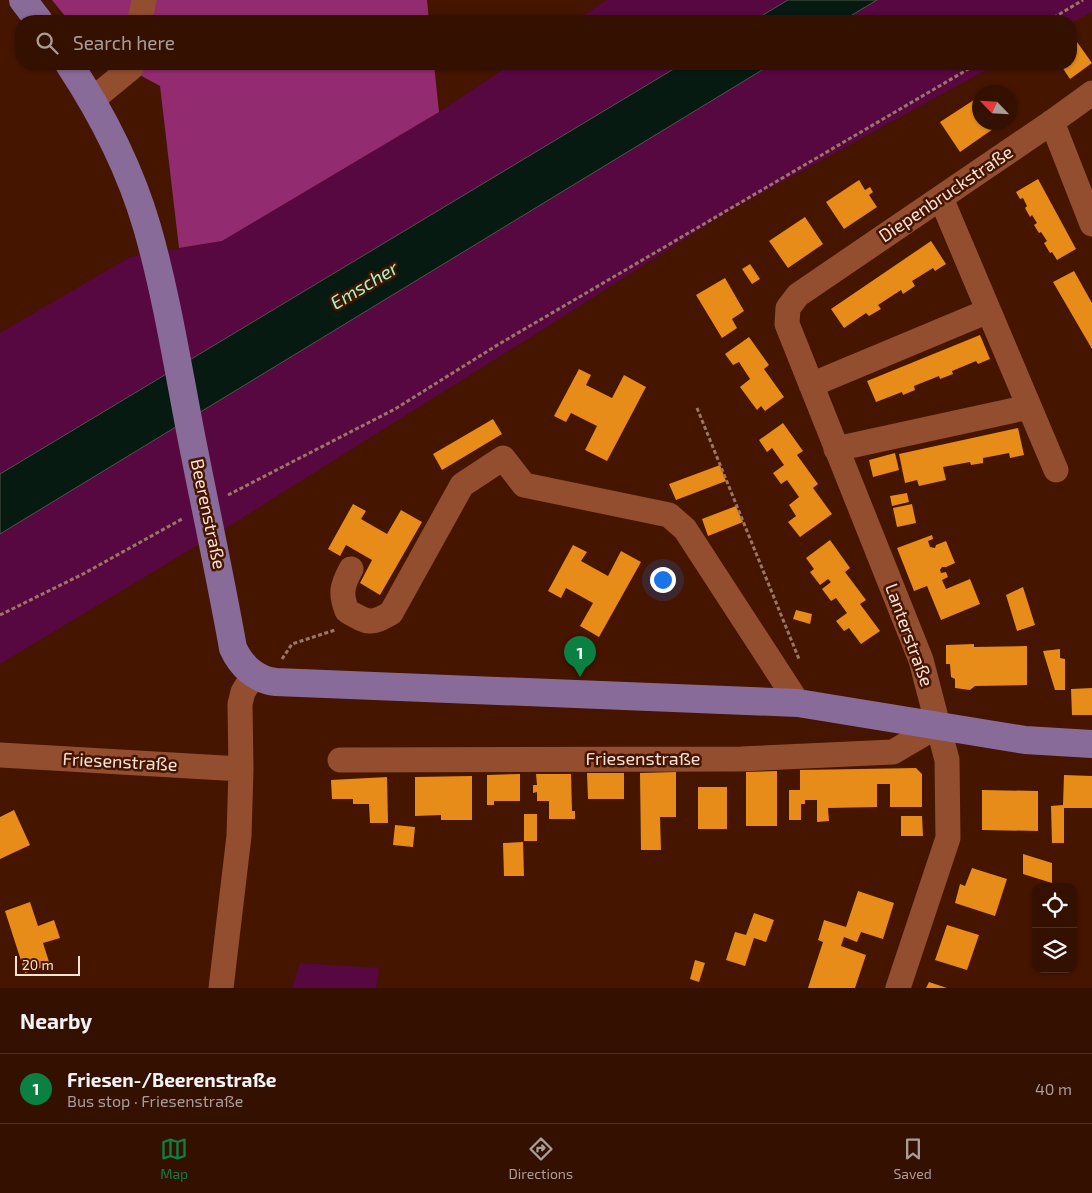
<!DOCTYPE html>
<html lang="en">
<head>
<meta charset="utf-8">
<style>
	:root { --surface:#341000; --page:#3f1e0f; --text:#f1f3f6; --muted:#a99d99; --line:#4e3022; --accent:#0b8043 }
	body { margin:0; font-family:"Exo 2",sans-serif; background:var(--page); color:var(--text) }
	.controls { position:absolute; right:15px; bottom:15px; display:grid; overflow:hidden; border-radius:10px; box-shadow:0 1px 4px #0004 }
	.controls button { width:45px; height:45px; display:grid; place-items:center; padding:0; border:0; border-bottom:1px solid var(--line); background:var(--surface); color:var(--text); font:25px sans-serif }
	.compass { position:absolute; left:972px; top:85px; width:45px; height:45px; border-radius:50%; background:var(--surface); box-shadow:0 1px 4px #0004; rotate:295deg }
	.scale { position:absolute; left:15px; bottom:12px; width:65px; box-sizing:border-box; padding-left:5px; border:2px solid #fae1d7; border-top:0; font-size:14px; line-height:18px; white-space:nowrap; color:#fae1d7; -webkit-text-stroke:4px #451500; paint-order:stroke }
	.you { position:absolute; left:662px; top:579px; width:18px; height:18px; margin:-12px; border:4px solid #fff; border-radius:50%; background:#1a73e8; box-shadow:0 0 0 8px #1a73e833 }
	.badge { display:grid; place-items:center; width:32px; height:32px; border-radius:50%; background:var(--accent); color:#fff; font-size:16px; font-weight:700 }
	.pin { position:absolute; translate:-50% -41px; filter:drop-shadow(0 1px 2px #0008) }
	.pin::after { content:''; position:absolute; top:26px; width:18px; height:15px; background:inherit; clip-path:polygon(0 0,100% 0,50% 100%) }
	.list { margin:0; padding:0; list-style:none }
	h2 { display:flex; justify-content:space-between; align-items:center; height:65px; margin:0; padding:0 20px; font-size:21px }
	h2 small { font-size:16px; font-weight:400; color:var(--muted) }
	.list li { display:grid; grid-template-columns:32px 1fr auto; gap:15px; align-items:center; box-sizing:border-box; height:70px; padding:0 20px; border-top:1px solid var(--line) }
	.list b { display:block; font-size:19px; white-space:nowrap }
	.list p { margin:0; font-size:16px; white-space:nowrap; color:var(--muted) }
	.list em { font-size:16px; font-style:normal; color:var(--muted) }
	.icon { flex:none; width:28px; height:28px; fill:none; stroke:currentColor; stroke-width:2; stroke-linecap:round; stroke-linejoin:round }
	.map { position:relative; flex:none; width:1092px; height:988px; overflow:hidden }
	.search { position:absolute; background:var(--surface); box-shadow:0 1px 4px #0004; left:15px; right:15px; top:15px; height:55px; display:flex; align-items:center; gap:12px; box-sizing:border-box; padding:0 18px; border-radius:20px; color:var(--muted); font-size:19px }
	.sheet { height:135px; background:var(--surface) }
	nav { display:flex; justify-content:space-around; align-items:center; box-sizing:border-box; height:70px; border-top:1px solid var(--line); background:var(--surface); font-size:14px; color:var(--muted) }
	nav a { display:grid; justify-items:center; gap:2px }
	nav .on { color:var(--accent) }
	.map>svg:first-child { display:block }
	.green { fill:#580840 }
	.forest { fill:#932b70 }
	.water { fill:#061a11; stroke:#4f564c }
	.building { fill:#e78c19 }
	.lines { fill:none; stroke-linecap:round; stroke-linejoin:round }
	.path { stroke:#9b7666; stroke-width:3; stroke-dasharray:4 2.5; stroke-linecap:butt }
	.minor { stroke:#924e2f; stroke-width:25 }
	.major { stroke:#896b99; stroke-width:28 }
	.labels { text-anchor:middle; stroke-width:5; stroke-linejoin:round; paint-order:stroke }
	.street-label { font-size:18px; fill:#fae1d7; stroke:#451500 }
	.water-label { font-size:19px; font-style:italic; fill:#98fbcf; stroke:#451500 }
</style>
</head>
<body>
<div class="map">
<svg width="1092" height="988" viewBox="0 0 1092 988">
	<rect width="100%" height="100%" fill="#451500"/>
	<path class="green" d="M 607,0 L 1092,0 L 1092,12 L 1071,23 L 1071,21 L 575,21 Z
		M 512,64 L 997,64 L 727,212 L 542,330 L 226,528 L 0,664 L 0,333 L 130,257 L 222,241 L 439,112 Z
		M 300,963 L 379,968 L 376,988 L 292,988 Z"/>
	<path class="forest" d="M 52,0 L 427,0 L 429,21 L 69,21 Z
		M 119,64 L 434,64 L 439,112 L 222,241 L 179,248 L 160,86 Z"/>
	<path class="water" d="M 788,0 L 877,0 L 842,21 L 753,21 Z
		M 682,64 L 772,64 L 0,534 L 0,474 Z"/>
	<path class="building" d="M 1077,42 L 1092,63 L 1070,79 L 1060,64 L 1071,64 L 1071,46 Z
		M 980,96 L 980,122 L 1003,122 L 960,152 L 940,122 Z
		M 1038,179 L 1076,249 L 1057,260 L 1052,252 L 1050,253 L 1044,243 L 1047,241 L 1041,232 L 1039,233 L 1034,225 L 1037,223 L 1032,215 L 1030,217 L 1025,208 L 1027,206 L 1023,198 L 1020,199 L 1016,192 Z
		M 859,180 L 865,190 L 870,187 L 873,192 L 869,195 L 877,207 L 844,229 L 826,202 Z
		M 805,217 L 823,244 L 788,268 L 769,241 Z
		M 931,241 L 946,264 L 935,271 L 933,268 L 912,281 L 915,286 L 903,294 L 901,290 L 878,305 L 881,309 L 869,316 L 866,313 L 844,328 L 831,309 Z
		M 750,264 L 760,279 L 752,284 L 742,269 Z
		M 1074,271 L 1092,303 L 1092,349 L 1053,282 Z
		M 725,278 L 744,311 L 732,319 L 737,328 L 722,338 L 696,295 Z
		M 980,335 L 990,359 L 978,364 L 976,361 L 952,371 L 953,374 L 940,379 L 939,376 L 914,386 L 915,390 L 903,395 L 902,392 L 876,402 L 867,381 Z
		M 749,337 L 769,365 L 764,369 L 784,397 L 765,411 L 761,406 L 757,410 L 740,387 L 750,379 L 739,362 L 733,365 L 725,354 Z
		M 579,369 L 591,375 L 586,385 L 612,398 L 624,375 L 646,387 L 607,461 L 585,450 L 597,426 L 571,413 L 566,422 L 554,416 Z
		M 493,419 L 502,434 L 442,470 L 433,454 Z
		M 783,423 L 803,451 L 797,455 L 818,484 L 813,488 L 832,514 L 800,537 L 788,522 L 796,516 L 789,505 L 799,497 L 787,480 L 781,484 L 773,473 L 784,465 L 772,448 L 767,452 L 759,440 Z
		M 1018,428 L 1024,455 L 1010,458 L 1009,453 L 983,458 L 983,463 L 971,465 L 970,462 L 943,467 L 946,480 L 919,486 L 917,480 L 905,483 L 899,454 Z
		M 895,453 L 899,470 L 873,477 L 869,460 Z
		M 720,465 L 726,481 L 676,500 L 669,484 Z
		M 907,493 L 909,502 L 892,506 L 890,496 Z
		M 353,504 L 366,511 L 361,519 L 387,534 L 401,510 L 422,522 L 380,595 L 360,583 L 372,560 L 346,545 L 340,556 L 328,549 Z
		M 912,504 L 916,523 L 897,527 L 893,508 Z
		M 736,506 L 743,522 L 708,536 L 702,519 Z
		M 932,535 L 933,539 L 928,541 L 930,547 L 935,548 L 936,545 L 946,541 L 955,563 L 946,567 L 942,567 L 940,570 L 941,573 L 946,572 L 948,577 L 942,580 L 946,589 L 970,579 L 980,604 L 941,620 L 927,586 L 914,591 L 897,548 Z
		M 830,540 L 850,568 L 845,572 L 866,600 L 860,604 L 880,631 L 861,644 L 849,628 L 844,631 L 836,621 L 847,613 L 836,598 L 831,601 L 822,589 L 831,582 L 828,579 L 820,585 L 810,572 L 814,569 L 806,558 Z
		M 573,545 L 587,552 L 581,561 L 608,576 L 621,551 L 641,562 L 599,637 L 580,626 L 593,603 L 566,588 L 561,598 L 548,591 Z
		M 1023,587 L 1035,625 L 1017,631 L 1006,595 Z
		M 796,610 L 812,614 L 810,624 L 793,619 Z
		M 974,644 L 974,647 L 1027,646 L 1027,685 L 975,686 L 970,690 L 955,688 L 955,679 L 951,677 L 950,664 L 946,664 L 946,645 Z
		M 1060,649 L 1060,658 L 1065,659 L 1065,690 L 1055,690 L 1043,651 Z
		M 1092,688 L 1092,715 L 1072,715 L 1071,689 Z
		M 916,768 L 922,774 L 922,807 L 890,807 L 890,784 L 877,784 L 877,807 L 828,808 L 829,821 L 817,822 L 817,800 L 805,800 L 805,804 L 801,804 L 801,820 L 789,820 L 789,790 L 800,790 L 800,770 Z
		M 777,771 L 777,826 L 746,826 L 746,772 Z
		M 676,772 L 676,817 L 660,817 L 661,850 L 641,850 L 640,773 Z
		M 587,773 L 624,773 L 624,799 L 588,799 Z
		M 520,774 L 520,801 L 494,801 L 494,805 L 487,805 L 487,775 Z
		M 536,774 L 571,774 L 572,811 L 575,811 L 575,819 L 549,819 L 549,801 L 537,801 L 537,792 L 533,793 L 533,785 L 537,785 Z
		M 1064,775 L 1092,776 L 1092,808 L 1064,808 L 1064,843 L 1052,843 L 1051,806 L 1063,805 Z
		M 472,776 L 472,820 L 441,820 L 441,815 L 415,816 L 415,777 Z
		M 387,777 L 388,823 L 370,823 L 369,804 L 353,804 L 353,799 L 332,799 L 331,780 Z
		M 698,787 L 727,787 L 727,829 L 698,829 Z
		M 982,790 L 1038,791 L 1038,831 L 982,830 Z
		M 14,810 L 30,845 L 0,859 L 0,817 Z
		M 524,814 L 537,814 L 537,841 L 524,841 Z
		M 901,816 L 922,816 L 923,836 L 901,836 Z
		M 395,825 L 415,827 L 413,847 L 393,845 Z
		M 523,842 L 524,876 L 504,876 L 503,843 Z
		M 1023,854 L 1052,863 L 1052,883 L 1023,874 Z
		M 972,868 L 1007,879 L 995,916 L 955,903 L 960,884 L 965,886 Z
		M 858,891 L 894,903 L 883,939 L 861,932 L 857,942 L 844,937 L 841,946 L 866,955 L 855,988 L 808,988 L 823,942 L 818,940 L 824,920 L 846,927 Z
		M 30,902 L 38,926 L 54,920 L 60,938 L 43,943 L 50,965 L 25,973 L 5,911 Z
		M 754,913 L 774,920 L 766,942 L 754,938 L 745,966 L 726,960 L 735,932 L 746,935 Z
		M 947,925 L 979,935 L 967,970 L 935,960 Z
		M 695,960 L 705,963 L 699,982 L 690,979 Z
		M 929,982 L 947,988 L 926,988 Z"/>
	<g class="lines">
		<path class="path" d="M 1048,21 L 1083,0
			M 697,408 L 799,659
			M 228,495 L 395,409 L 499,344 L 977,64
			M 0,615 L 83,574 L 182,519
			M 282,659 L 292,644 L 335,630"/>
		<path class="minor" d="M 140,21 L 144,0
			M 92,100 L 131,68 L 132,64
			M 1052,122 L 1092,224
			M 941,198 L 1056,470
			M 811,385 L 988,311
			M 836,449 L 1029,407
			M 351,569 C 342,586 340,593 347,611 C 368,623 370,625 391,613 L 462,485 L 503,458 L 524,485 L 669,515 L 685,529 L 798,703
			M 0,755 L 241,769
			M 340,760 L 741,759 L 893,752 L 939,725
			M 221,988 L 239,836 L 241,769 L 240,704 L 243,692 L 254,674
			M 898,988 L 948,838 L 947,760 L 921,660 L 787,324 L 788,308 L 798,295 L 1052,122 L 1092,93"/>
		<path class="major" d="M 23,0 L 39,21
			M 69,64 C 102,114 130,169 147,227 C 166,293 177,362 190,430 C 204,502 220,575 233,648 C 241,666 256,680 276,682 L 798,703 L 1025,740 L 1092,744"/>
	</g>
	<g class="labels">
		<g class="street-label">
			<text transform="translate(946 194) rotate(-34)" y="6">Diepenbruckstraße</text>
			<text transform="translate(208 514) rotate(78)" y="6">Beerenstraße</text>
			<text transform="translate(909 635) rotate(70)" y="6">Lanterstraße</text>
			<text x="643" y="765">Friesenstraße</text>
			<text transform="translate(120 762) rotate(3)" y="6">Friesenstraße</text>
		</g>
		<g class="water-label">
			<text transform="translate(364 285) rotate(-31)" y="7">Emscher</text>
		</g>
	</g>
</svg>
<div class="controls">
<button><svg class="icon" aria-label="locate" viewBox="0 0 24 24"><circle cx="12" cy="12" r="6"/><path d="M12 2v4M12 18v4M2 12h4M18 12h4"/></svg></button>
<button><svg class="icon" aria-label="layers" viewBox="0 0 24 24"><path d="M12 4l9 5-9 5-9-5zM3 14l9 5 9-5"/></svg></button>
</div>
<svg class="compass" viewBox="-18 -18 36 36"><path d="M0-13l5 13h-10z" fill="#e53935"/><path d="M0 13l5-13h-10z" fill="#a99d99"/></svg>
<div class="scale">20 m</div>
<div class="you"></div>
<div class="pin badge" style="left:580px;top:677px">1</div>
<div class="search"><svg class="icon" aria-label="search" viewBox="0 0 24 24"><circle cx="10" cy="10" r="6"/><path d="M15 15l6 6"/></svg>Search here</div>
</div>
<section class="sheet">
<h2>Nearby<small></small></h2>
<ul class="list">
<li><span class="badge">1</span><div><b>Friesen-/Beerenstraße</b><p>Bus stop · Friesenstraße</p></div><em>40 m</em></li>
</ul>
</section>
<nav>
<a class="on"><svg class="icon" aria-label="map" viewBox="0 0 24 24"><path d="M3 6l6-2 6 2 6-2v14l-6 2-6-2-6 2zM9 4v14M15 6v14"/></svg>Map</a>
<a><svg class="icon" aria-label="directions" viewBox="0 0 24 24"><path d="M12 3l9 9-9 9-9-9zM9 14v-3h6M13 9l2 2-2 2"/></svg>Directions</a>
<a><svg class="icon" aria-label="saved" viewBox="0 0 24 24"><path d="M7 4h10v16l-5-4-5 4z"/></svg>Saved</a>
</nav>
</body>
</html>
